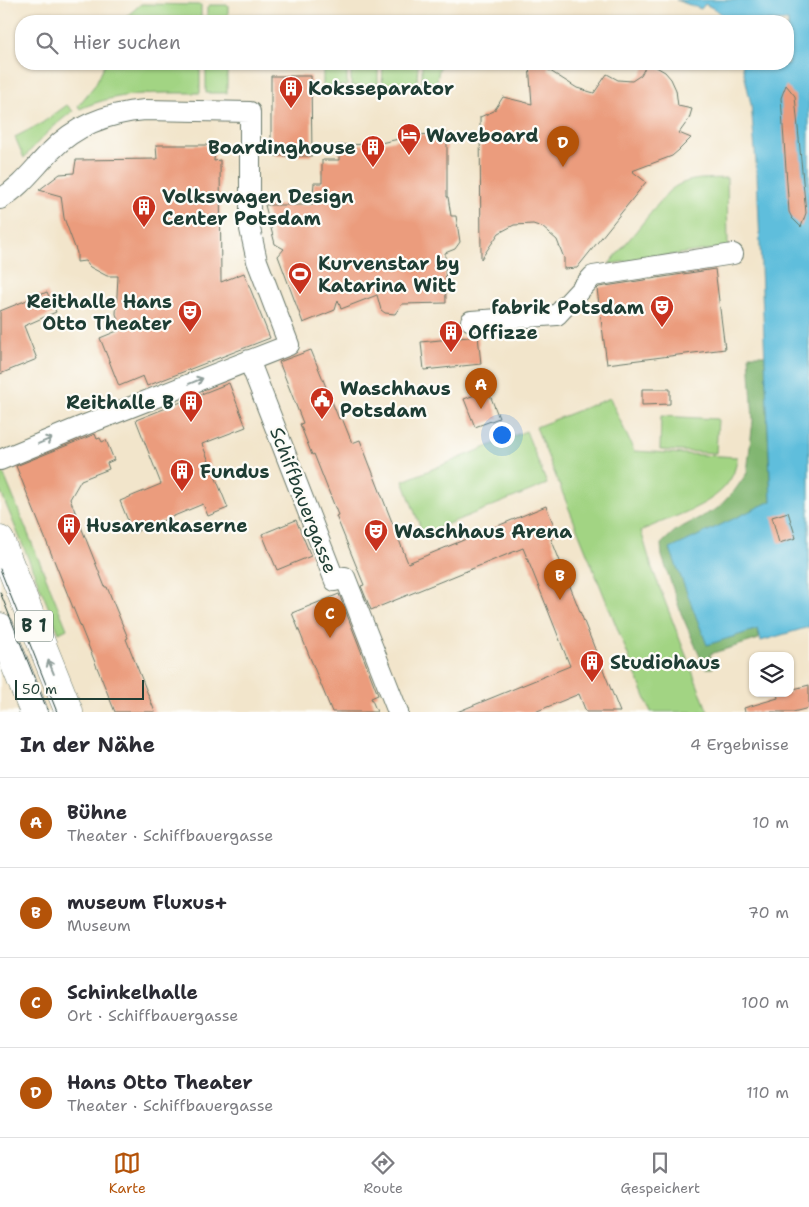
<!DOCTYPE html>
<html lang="de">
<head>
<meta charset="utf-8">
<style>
	:root { --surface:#fff; --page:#f7f7f7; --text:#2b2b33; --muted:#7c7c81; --line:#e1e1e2; --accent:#b45309 }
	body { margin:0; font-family:"Shantell Sans",sans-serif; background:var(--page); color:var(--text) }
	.controls { position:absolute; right:15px; bottom:15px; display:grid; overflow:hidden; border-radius:10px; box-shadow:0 1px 4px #0004 }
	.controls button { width:45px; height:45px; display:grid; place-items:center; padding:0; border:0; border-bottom:1px solid var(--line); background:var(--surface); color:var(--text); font:25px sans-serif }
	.scale { position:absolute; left:15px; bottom:12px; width:129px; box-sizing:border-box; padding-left:5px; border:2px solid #1f3d34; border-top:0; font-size:14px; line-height:18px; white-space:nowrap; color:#1f3d34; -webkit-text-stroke:4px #fdfcf7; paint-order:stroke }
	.you { position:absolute; left:501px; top:434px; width:18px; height:18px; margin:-12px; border:4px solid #fff; border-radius:50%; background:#1a73e8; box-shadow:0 0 0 8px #1a73e833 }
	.badge { display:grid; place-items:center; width:32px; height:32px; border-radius:50%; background:var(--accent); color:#fff; font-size:16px; font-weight:700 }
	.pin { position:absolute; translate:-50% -41px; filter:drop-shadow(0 1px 2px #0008) }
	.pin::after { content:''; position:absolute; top:26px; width:18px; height:15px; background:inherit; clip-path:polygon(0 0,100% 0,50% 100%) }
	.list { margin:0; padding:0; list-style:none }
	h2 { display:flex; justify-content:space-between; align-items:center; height:65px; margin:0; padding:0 20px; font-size:21px }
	h2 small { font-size:16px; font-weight:400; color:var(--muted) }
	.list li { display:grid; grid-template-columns:32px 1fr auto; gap:15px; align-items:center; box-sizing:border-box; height:90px; padding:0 20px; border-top:1px solid var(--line) }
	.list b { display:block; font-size:19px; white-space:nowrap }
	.list p { margin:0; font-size:16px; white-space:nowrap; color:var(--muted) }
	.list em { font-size:16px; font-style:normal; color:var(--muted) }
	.icon { flex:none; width:28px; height:28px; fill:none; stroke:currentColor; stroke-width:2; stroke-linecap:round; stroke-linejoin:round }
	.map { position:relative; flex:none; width:809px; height:712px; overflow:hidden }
	.search { position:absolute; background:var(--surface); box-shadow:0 1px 4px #0004; left:15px; right:15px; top:15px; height:55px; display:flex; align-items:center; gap:12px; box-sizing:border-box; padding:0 18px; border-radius:20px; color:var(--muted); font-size:19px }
	.sheet { height:425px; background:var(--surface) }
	nav { display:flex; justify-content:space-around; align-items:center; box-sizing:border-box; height:70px; border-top:1px solid var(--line); background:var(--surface); font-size:14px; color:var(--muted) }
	nav a { display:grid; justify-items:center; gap:2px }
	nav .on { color:var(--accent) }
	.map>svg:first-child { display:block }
	.green { fill:#a2d483; stroke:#60885c }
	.forest { fill:#81b671; stroke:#507a52 }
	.water { fill:#5ebedc; stroke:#3e7e88 }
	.building { fill:#eb9c7d }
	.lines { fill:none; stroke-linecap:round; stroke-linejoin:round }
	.minor-casing { stroke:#697869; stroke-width:22 }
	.primary-casing { stroke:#697869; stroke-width:29 }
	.minor { stroke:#fff; stroke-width:20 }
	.primary { stroke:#fff; stroke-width:28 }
	.tram { stroke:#1f3d34; stroke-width:1 }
	.oneway { stroke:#8f9e9a }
	.labels { text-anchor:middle; stroke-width:4.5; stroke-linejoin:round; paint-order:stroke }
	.shield { fill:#fdfcf7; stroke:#62766e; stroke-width:1 }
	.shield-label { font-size:18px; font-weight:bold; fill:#1f3d34 }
	.poi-label { font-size:19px; font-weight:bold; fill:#1f3d34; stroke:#fdfcf7; text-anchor:start }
	.street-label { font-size:19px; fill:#1f3d34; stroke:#fdfcf7 }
</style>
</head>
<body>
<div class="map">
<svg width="809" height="712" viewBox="0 0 809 712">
	<rect width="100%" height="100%" fill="#fdfcf7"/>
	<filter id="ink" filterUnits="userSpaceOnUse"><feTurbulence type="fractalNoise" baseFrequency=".02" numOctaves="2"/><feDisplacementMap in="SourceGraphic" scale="10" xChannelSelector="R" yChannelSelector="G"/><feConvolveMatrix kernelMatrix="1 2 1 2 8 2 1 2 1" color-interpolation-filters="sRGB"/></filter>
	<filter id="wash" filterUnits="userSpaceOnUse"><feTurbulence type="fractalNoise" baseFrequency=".0096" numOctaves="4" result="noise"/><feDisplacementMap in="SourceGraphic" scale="20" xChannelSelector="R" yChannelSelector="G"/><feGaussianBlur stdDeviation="1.12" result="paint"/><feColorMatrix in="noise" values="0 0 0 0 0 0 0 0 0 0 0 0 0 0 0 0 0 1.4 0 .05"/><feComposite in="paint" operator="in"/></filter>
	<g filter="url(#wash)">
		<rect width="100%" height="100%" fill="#f2e5cb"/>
		<path class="green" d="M 141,4 L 201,5 L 201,21 L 121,21 Z
			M 209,5 L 228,5 L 228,21 L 207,21 L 207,8 Z
			M 105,64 L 200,64 L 200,93 C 157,93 120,91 80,109 L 78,106 L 95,85 Z
			M 206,64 L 227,64 L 227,93 L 206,93 Z
			M 323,64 L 347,64 L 347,86 L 323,86 Z
			M 351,64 L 378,64 L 378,87 L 351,86 Z
			M 383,64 L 418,64 L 417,87 L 382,86 Z
			M 422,64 L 444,64 L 439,69 L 436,87 L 422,86 Z
			M 67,105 L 73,111 C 54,125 39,140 24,158 L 15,137 L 42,123 Z
			M 727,178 L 728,247 L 609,264 L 668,192 C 685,177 704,179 727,178 Z
			M 610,398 L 634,451 L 737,457 C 735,503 675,514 641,531 L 652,568 L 708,712 L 651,712 L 536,427 Z
			M 661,416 L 718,419 L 716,453 L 660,450 Z
			M 526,431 L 547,484 L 423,534 L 403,481 Z
			M 0,465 L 67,629 L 59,633 L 0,490 Z"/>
		<path class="forest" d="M 749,355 L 765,355 L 771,501 L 758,629 L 759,639 L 710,654 L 713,668 L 705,668 L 681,613 L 662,556 L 661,544 L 676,530 L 718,508 L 735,490 L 747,473 L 753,420 Z"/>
		<path class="water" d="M 676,0 L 809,0 L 809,627 L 761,641 L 758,629 L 707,645 L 670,549 L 771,501 L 757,174 L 751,104 L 742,64 L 788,64 L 788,21 L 728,21 L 718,11 L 705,4 L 701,9 Z"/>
		<g id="blocks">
			<path class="building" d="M 529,64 L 551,64 L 547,69 L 577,88 L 594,93 L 607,74 L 618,80 L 632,81 L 641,75 L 647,64 L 651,64 L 665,72 L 671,79 L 676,90 L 678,106 L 692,109 L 689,119 L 679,133 L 691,138 L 679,150 L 672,156 L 632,171 L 646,182 L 577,268 L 564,269 L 564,258 L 557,240 L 542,227 L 533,224 L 514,225 L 499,233 L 481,259 L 480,117 L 494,111 L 503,97 L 532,104 Z
				M 271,76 L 311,76 L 312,156 L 275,156 L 275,143 L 271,143 Z
				M 786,85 L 795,96 L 806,213 L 801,227 L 792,218 L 789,212 L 781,98 Z
				M 447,133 L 447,197 L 448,197 L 451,216 L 456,216 L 460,242 L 455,249 L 445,253 L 446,303 L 402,304 L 395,314 L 385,313 L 381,310 L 377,295 L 341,309 L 338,300 L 335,310 L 303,323 L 278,256 L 284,249 L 275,244 L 265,205 L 312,205 L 314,183 L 322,183 L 322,160 L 339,160 L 339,145 L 376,144 L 417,135 Z
				M 156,145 L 215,145 L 214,161 L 220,160 L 221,282 L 244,273 L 270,338 L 147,386 L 143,376 L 119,386 L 100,338 L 122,329 L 116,314 L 118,276 L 107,276 L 90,267 L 85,261 L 77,262 L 77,253 L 64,218 L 61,196 L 39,190 L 60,174 L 74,173 L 76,160 L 157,159 Z
				M 715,269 L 725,349 L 607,364 L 597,289 L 599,287 Z
				M 47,292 L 56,312 L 24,326 L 37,359 L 0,374 L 0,311 Z
				M 478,336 L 481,364 L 424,370 L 421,342 Z
				M 311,350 L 339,419 L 342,418 L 352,443 L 360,440 L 408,563 L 546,506 L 557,533 L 550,536 L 620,712 L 586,712 L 579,694 L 535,712 L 457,712 L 570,666 L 540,590 L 523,548 L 371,610 L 361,586 L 364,585 L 336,516 L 338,515 L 314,454 L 312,455 L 300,424 L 303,423 L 279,362 Z
				M 229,383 L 246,427 L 202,444 L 228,508 L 208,516 L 203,504 L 133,533 L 120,501 L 161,484 L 136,420 Z
				M 642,389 L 670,389 L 670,404 L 642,405 Z
				M 488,390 L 499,418 L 475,427 L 464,399 Z
				M 95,434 L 97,439 L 100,438 L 102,442 L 106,440 L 114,460 L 107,463 L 109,469 L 81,480 L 70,499 L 105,587 L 107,587 L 116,609 L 128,638 L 126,639 L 155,712 L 115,712 L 16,466 Z
				M 788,512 L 796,538 L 779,543 L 772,517 Z
				M 296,520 L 311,556 L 277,570 L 262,534 Z
				M 339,594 L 378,695 L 371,698 L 377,712 L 332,712 L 292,613 Z
				M 809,685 L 809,708 L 793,712 L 745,712 L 744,708 L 778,698 L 777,693 L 790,693 L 790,690 Z"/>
		</g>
	</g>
	<g filter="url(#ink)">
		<use href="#blocks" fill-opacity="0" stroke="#697869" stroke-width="1"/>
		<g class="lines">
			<g class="minor-casing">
				<path id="minor" d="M 0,199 C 21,187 34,168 51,151 C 76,125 109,113 145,110 L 250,112 L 250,229 L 257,261 L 289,345 L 80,427 L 0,460
					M 471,321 L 557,315 L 593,276 L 733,254
					M 249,360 L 335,581 L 345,577 L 398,712"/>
			</g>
			<g class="primary-casing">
				<path id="primary" d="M 0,540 L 69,712
					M 0,627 L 34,712"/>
			</g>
			<use href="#minor" class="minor"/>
			<use href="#primary" class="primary"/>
			<path class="tram" d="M 0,569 L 57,712
				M 0,592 L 48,712"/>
		</g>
		<defs><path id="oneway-shaft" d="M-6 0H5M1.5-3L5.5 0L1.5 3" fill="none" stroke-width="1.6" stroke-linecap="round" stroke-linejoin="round" transform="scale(1.25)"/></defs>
		<g class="oneway">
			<use href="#oneway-shaft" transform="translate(196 381) rotate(-22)"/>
			<use href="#oneway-shaft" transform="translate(45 441) rotate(-23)"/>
			<use href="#oneway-shaft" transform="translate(51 667) rotate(-112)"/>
		</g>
	</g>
	<defs>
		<g id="building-pin" transform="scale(1.25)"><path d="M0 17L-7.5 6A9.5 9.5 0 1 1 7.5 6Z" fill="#c8321e" stroke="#fdfcf7"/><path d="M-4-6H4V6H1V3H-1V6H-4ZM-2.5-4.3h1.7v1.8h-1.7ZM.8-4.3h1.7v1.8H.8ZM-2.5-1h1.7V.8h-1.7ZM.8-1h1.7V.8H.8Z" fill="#fff"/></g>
		<g id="hotel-pin" transform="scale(1.25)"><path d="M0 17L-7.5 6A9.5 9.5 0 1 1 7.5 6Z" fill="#c8321e" stroke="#fdfcf7"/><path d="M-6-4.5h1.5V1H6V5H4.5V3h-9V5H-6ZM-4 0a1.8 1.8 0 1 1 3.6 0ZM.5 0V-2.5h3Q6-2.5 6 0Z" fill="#fff"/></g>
		<g id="stadium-pin" transform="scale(1.25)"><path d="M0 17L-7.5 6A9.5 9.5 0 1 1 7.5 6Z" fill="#c8321e" stroke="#fdfcf7"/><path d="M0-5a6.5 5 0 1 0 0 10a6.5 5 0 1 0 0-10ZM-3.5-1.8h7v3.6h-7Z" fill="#fff"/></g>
		<g id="theatre-pin" transform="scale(1.25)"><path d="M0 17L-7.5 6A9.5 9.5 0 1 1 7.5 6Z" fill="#c8321e" stroke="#fdfcf7"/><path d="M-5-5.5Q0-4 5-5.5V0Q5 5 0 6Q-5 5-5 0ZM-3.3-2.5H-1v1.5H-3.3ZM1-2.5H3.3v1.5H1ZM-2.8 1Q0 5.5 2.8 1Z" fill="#fff"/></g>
		<g id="civic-pin" transform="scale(1.25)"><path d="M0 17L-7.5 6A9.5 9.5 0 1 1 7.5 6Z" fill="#c8321e" stroke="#fdfcf7"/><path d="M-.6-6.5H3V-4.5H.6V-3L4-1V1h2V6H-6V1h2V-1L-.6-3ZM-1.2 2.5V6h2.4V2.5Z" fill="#fff"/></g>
	</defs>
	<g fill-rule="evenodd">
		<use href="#building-pin" x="291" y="88"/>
		<use href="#hotel-pin" x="409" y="135"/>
		<use href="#building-pin" x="373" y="147"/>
		<use href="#building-pin" x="144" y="207"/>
		<use href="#stadium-pin" x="300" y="274"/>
		<use href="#theatre-pin" x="662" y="307"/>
		<use href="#theatre-pin" x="190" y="312"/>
		<use href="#building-pin" x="451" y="332"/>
		<use href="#civic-pin" x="322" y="399"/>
		<use href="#building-pin" x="191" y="402"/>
		<use href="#building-pin" x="182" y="471"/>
		<use href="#building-pin" x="69" y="525"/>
		<use href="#theatre-pin" x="376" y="531"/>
		<use href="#building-pin" x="592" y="662"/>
	</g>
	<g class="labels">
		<rect class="shield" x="15" y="610.5" width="38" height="31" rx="4"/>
		<g class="shield-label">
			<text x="34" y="632">B 1</text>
		</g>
		<g class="poi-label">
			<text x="308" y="95">Koksseparator</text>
			<text x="426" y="142">Waveboard</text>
			<text x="356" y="154" text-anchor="end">Boardinghouse</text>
			<text x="162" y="203">Volkswagen Design<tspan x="162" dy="22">Center Potsdam</tspan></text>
			<text x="318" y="270">Kurvenstar by<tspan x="318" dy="22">Katarina Witt</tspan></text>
			<text x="172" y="308" text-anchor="end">Reithalle Hans<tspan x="172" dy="22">Otto Theater</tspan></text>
			<text x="644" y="314" text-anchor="end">fabrik Potsdam</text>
			<text x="468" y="339">Offizze</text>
			<text x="340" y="395">Waschhaus<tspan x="340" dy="22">Potsdam</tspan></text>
			<text x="174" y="409" text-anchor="end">Reithalle B</text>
			<text x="200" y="478">Fundus</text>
			<text x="86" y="532">Husarenkaserne</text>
			<text x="394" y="538">Waschhaus Arena</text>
			<text x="610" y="669">Studiohaus</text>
		</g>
		<g class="street-label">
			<text transform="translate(304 500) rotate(69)" y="7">Schiffbauergasse</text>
		</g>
	</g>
</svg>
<div class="controls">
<button><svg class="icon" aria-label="layers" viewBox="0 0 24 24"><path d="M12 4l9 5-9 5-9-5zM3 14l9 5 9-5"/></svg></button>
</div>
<div class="scale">50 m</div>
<div class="you"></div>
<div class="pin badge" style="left:481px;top:409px">A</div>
<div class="pin badge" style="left:560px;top:600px">B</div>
<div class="pin badge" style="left:330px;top:638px">C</div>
<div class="pin badge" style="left:563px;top:167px">D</div>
<div class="search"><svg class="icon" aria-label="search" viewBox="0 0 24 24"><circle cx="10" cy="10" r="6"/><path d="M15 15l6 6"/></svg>Hier suchen</div>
</div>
<section class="sheet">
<h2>In der Nähe<small>4 Ergebnisse</small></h2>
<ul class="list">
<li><span class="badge">A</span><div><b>Bühne</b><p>Theater · Schiffbauergasse</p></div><em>10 m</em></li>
<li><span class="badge">B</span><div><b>museum Fluxus+</b><p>Museum</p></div><em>70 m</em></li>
<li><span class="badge">C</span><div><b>Schinkelhalle</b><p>Ort · Schiffbauergasse</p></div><em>100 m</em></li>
<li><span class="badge">D</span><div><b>Hans Otto Theater</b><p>Theater · Schiffbauergasse</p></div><em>110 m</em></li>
</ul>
</section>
<nav>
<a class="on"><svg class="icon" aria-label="map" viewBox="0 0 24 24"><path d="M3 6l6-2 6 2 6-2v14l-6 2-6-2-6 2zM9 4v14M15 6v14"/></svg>Karte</a>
<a><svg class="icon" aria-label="directions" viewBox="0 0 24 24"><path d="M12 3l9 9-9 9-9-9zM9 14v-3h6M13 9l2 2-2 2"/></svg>Route</a>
<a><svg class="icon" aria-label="saved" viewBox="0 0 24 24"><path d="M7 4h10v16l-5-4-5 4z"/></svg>Gespeichert</a>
</nav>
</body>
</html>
